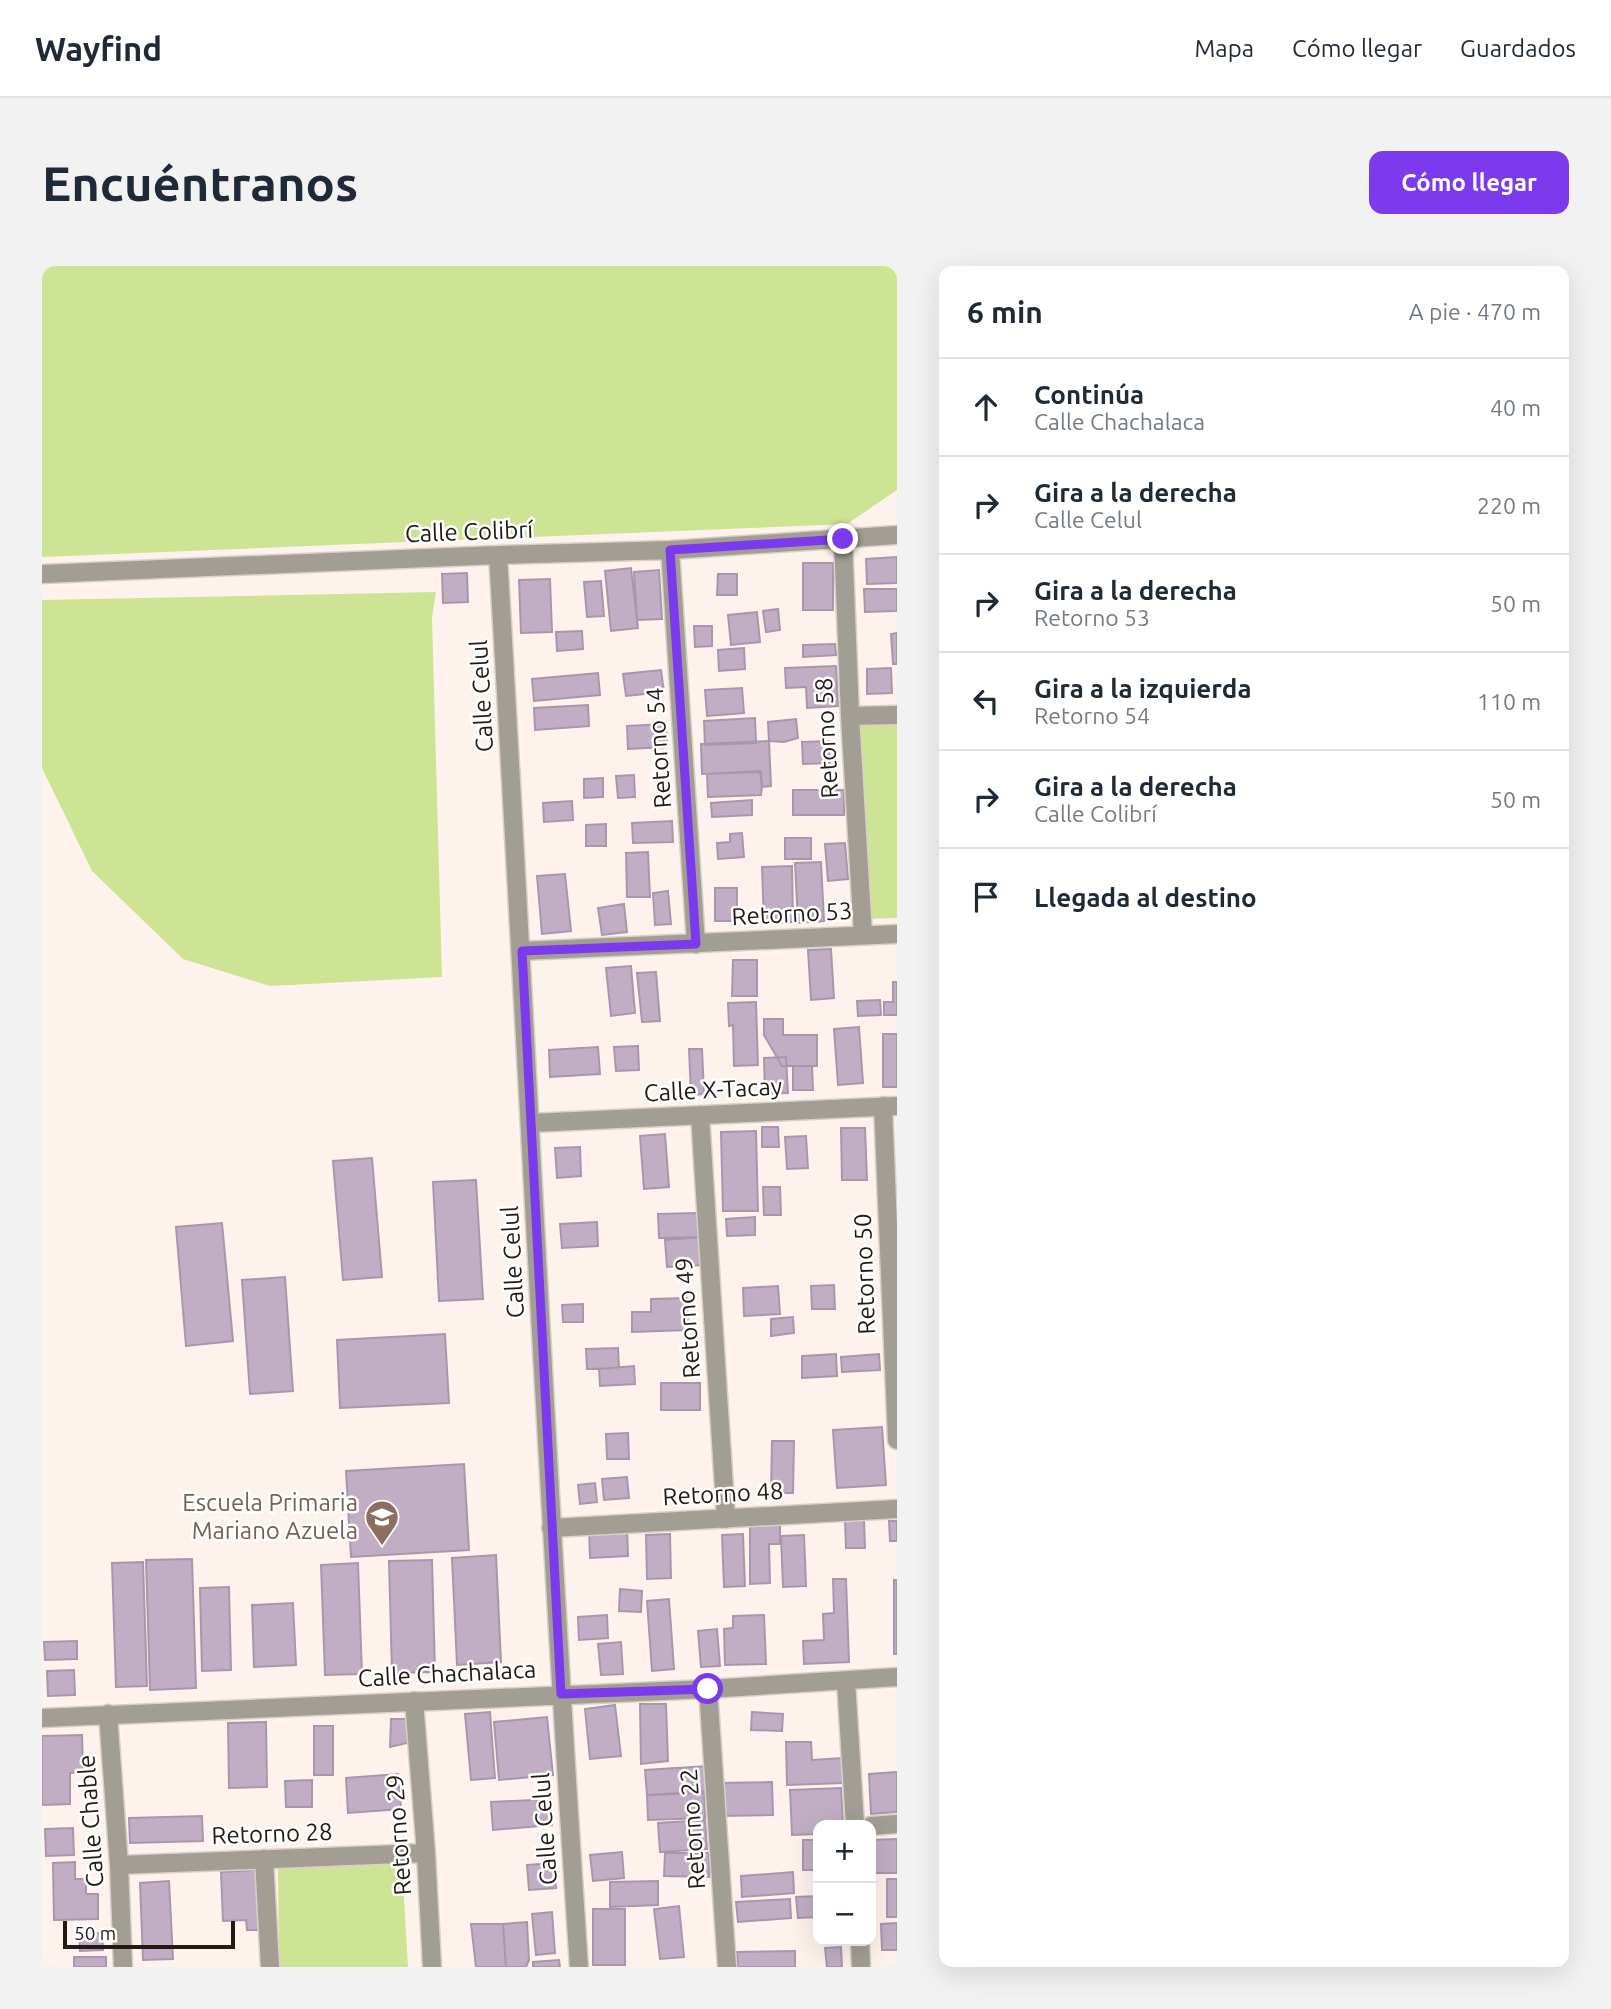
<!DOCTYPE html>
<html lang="es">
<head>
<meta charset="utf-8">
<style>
	:root { --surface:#fff; --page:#f2f2f3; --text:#1f2937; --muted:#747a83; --line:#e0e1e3; --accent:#7c3aed }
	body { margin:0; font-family:Ubuntu,sans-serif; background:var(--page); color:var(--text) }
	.controls { position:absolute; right:21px; bottom:21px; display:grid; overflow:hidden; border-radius:14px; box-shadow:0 7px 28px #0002 }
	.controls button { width:63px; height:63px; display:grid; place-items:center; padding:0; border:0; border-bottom:2px solid var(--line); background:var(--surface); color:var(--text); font:35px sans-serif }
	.scale { position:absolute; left:21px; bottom:18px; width:172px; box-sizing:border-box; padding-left:7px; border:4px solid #231a13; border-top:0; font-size:19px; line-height:24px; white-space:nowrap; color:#231a13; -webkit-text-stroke:5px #fff; paint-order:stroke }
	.stop { position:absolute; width:21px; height:21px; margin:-16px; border:5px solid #7c3aed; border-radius:50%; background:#fff }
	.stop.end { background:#7c3aed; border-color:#fff; box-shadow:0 2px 7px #0008 }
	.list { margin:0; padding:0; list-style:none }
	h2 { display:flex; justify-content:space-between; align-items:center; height:91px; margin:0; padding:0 28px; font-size:30px }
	h2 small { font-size:23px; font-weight:400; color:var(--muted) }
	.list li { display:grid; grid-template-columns:46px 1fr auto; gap:21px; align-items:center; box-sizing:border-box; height:98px; padding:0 28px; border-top:2px solid var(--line) }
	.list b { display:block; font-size:26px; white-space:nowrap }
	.list p { margin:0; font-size:23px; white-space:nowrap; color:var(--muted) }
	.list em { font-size:23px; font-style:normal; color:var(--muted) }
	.icon { flex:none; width:38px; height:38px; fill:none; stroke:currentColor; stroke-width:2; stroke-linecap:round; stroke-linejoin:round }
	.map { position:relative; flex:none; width:855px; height:1701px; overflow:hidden; border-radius:14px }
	header { display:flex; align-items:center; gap:42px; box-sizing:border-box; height:98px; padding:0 35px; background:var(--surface); border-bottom:2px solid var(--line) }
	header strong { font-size:33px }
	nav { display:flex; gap:38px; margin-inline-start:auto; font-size:24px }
	.intro { display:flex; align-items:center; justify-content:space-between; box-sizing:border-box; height:168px; padding:0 42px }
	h1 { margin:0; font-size:49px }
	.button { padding:18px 32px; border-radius:14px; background:var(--accent); color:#fff; font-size:24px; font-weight:700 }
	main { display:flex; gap:42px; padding:0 42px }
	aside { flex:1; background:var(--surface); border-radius:14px; box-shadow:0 7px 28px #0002 }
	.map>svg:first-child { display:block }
	.green { fill:#cce494 }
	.building { fill:#c2aec4; stroke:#a996ab; stroke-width:2 }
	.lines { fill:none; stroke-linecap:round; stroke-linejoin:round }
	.minor-casing { stroke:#dbd0c9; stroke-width:21 }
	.minor { stroke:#a29e93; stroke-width:18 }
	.route { stroke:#7c3aed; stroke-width:9 }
	.labels { text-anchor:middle; stroke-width:5; stroke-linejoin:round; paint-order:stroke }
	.street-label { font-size:24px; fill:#231a13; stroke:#fff }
	.education-label { font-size:24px; fill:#785e54; stroke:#fff; text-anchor:end }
</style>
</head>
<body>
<header>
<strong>Wayfind</strong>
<nav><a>Mapa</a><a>Cómo llegar</a><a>Guardados</a></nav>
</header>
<div class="intro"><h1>Encuéntranos</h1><a class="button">Cómo llegar</a></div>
<main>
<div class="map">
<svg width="855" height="1701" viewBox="0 0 855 1701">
	<rect width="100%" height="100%" fill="#fef3ec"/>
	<path class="green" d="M 0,0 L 855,0 L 855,224 L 805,258 L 0,291 Z
		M 394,326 L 390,351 L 400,711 L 228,720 L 141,693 L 50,605 L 0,502 L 0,334 Z
		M 855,455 L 855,652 L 821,653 L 814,456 Z
		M 360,1598 L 366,1701 L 237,1701 L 236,1602 Z"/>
	<path class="building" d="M 855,291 L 855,317 L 825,318 L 824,293 Z
		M 761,297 L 791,297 L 791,344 L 761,344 Z
		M 589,302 L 596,362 L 569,365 L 563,305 Z
		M 617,304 L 620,353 L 595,354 L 592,306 Z
		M 425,307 L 426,336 L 401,337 L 400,308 Z
		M 676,308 L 695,308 L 695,329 L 675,329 Z
		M 508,313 L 510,366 L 479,367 L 477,314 Z
		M 559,315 L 562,350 L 545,351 L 542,316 Z
		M 822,323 L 855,323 L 855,345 L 823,346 Z
		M 736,343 L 738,364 L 724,366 L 721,345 Z
		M 715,346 L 718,376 L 689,379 L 686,349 Z
		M 652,360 L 670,360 L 670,380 L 653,381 Z
		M 540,365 L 541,383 L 515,385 L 514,366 Z
		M 855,367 L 855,398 L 851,398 L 849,368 Z
		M 793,378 L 794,389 L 761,391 L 761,379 Z
		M 702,382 L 703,403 L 677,405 L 676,384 Z
		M 794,400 L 796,440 L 765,442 L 764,421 L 744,422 L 743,402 Z
		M 849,402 L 850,427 L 825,428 L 825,403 Z
		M 619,404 L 622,426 L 584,430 L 581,408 Z
		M 556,407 L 558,429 L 492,435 L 490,413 Z
		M 700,422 L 702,447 L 665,450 L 663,424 Z
		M 546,439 L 547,460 L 493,464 L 492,442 Z
		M 713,452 L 714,477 L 663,479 L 662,455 Z
		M 754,453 L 756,472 L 742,476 L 727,475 L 726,456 Z
		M 624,458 L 625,481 L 586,483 L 585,460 Z
		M 727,475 L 729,520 L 720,521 L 719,506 L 660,508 L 659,478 Z
		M 787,475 L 788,497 L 761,498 L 760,476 Z
		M 718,505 L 720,521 L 719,529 L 666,531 L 665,508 Z
		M 592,509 L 593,531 L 576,532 L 574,510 Z
		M 561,512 L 561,531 L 542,532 L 542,513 Z
		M 751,524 L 802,524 L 802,549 L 751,549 Z
		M 710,534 L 710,549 L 670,551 L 669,537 Z
		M 530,535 L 531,554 L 502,556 L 501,537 Z
		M 630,555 L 631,576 L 591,577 L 590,557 Z
		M 564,558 L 564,580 L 544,580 L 544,559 Z
		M 700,567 L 702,591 L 676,593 L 675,577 L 688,576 L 688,568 Z
		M 743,572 L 769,572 L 769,593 L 743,593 Z
		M 803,577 L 806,613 L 786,615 L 783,578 Z
		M 606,586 L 608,631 L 585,631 L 584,587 Z
		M 779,596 L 782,655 L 756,657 L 753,597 Z
		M 750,600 L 751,656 L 722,657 L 720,601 Z
		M 523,608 L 529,665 L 500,668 L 495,610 Z
		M 673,622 L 695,622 L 695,655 L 673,655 Z
		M 626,625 L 629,658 L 613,659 L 611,627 Z
		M 582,638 L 585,666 L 560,669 L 556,642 Z
		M 789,683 L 792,732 L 769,734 L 766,684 Z
		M 691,694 L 715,694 L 715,730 L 690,730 Z
		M 589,700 L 593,747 L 569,750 L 564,702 Z
		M 614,706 L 618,755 L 600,756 L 595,707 Z
		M 851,716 L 855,716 L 855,749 L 842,749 L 842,736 L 851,736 Z
		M 838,734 L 839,749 L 816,750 L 815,735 Z
		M 714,736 L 716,799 L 692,800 L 691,759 L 687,760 L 686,737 Z
		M 722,753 L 741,753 L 741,769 L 775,769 L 775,800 L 740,800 L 722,769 Z
		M 817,761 L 821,817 L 796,819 L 792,763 Z
		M 841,768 L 855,768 L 855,821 L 841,821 Z
		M 596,780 L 597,804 L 574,805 L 572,781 Z
		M 556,781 L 558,808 L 508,811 L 507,784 Z
		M 647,783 L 660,783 L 662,828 L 649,829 Z
		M 744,791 L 746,827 L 723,828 L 722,792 Z
		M 751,800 L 770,800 L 771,824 L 751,824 Z
		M 720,861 L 736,861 L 737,881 L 720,881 Z
		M 799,862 L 823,862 L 825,914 L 800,914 Z
		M 714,865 L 716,945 L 681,945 L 679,866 Z
		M 623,868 L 627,921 L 602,923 L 598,870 Z
		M 764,870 L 766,902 L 745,903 L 743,871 Z
		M 538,881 L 539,910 L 515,912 L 513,882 Z
		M 330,892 L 340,1011 L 301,1014 L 291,895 Z
		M 434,914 L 441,1033 L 397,1035 L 391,916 Z
		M 721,921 L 738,921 L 739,949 L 722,949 Z
		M 655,947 L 656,971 L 617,972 L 616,948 Z
		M 713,951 L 713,969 L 685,970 L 684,953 Z
		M 555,956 L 556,980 L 520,982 L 518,958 Z
		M 180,957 L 191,1075 L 144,1080 L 134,961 Z
		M 660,971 L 662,999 L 625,1001 L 623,974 Z
		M 243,1011 L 251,1125 L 208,1128 L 200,1014 Z
		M 792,1019 L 793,1043 L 770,1043 L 769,1020 Z
		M 736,1020 L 738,1048 L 702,1050 L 701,1022 Z
		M 645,1032 L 646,1064 L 590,1066 L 590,1046 L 609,1046 L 609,1033 Z
		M 541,1038 L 541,1056 L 521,1056 L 520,1039 Z
		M 751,1051 L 752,1067 L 729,1070 L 729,1053 Z
		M 403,1068 L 407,1137 L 298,1142 L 295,1074 Z
		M 576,1082 L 577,1102 L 545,1103 L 544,1083 Z
		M 794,1088 L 795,1110 L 760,1112 L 760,1090 Z
		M 837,1088 L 838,1104 L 800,1106 L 799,1091 Z
		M 592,1100 L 593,1118 L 558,1120 L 557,1103 Z
		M 619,1117 L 658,1117 L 658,1144 L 619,1144 Z
		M 840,1161 L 844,1219 L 795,1222 L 791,1164 Z
		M 586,1167 L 587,1193 L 565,1193 L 564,1168 Z
		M 730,1175 L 752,1175 L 751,1227 L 729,1227 Z
		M 422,1198 L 427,1284 L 309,1291 L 304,1205 Z
		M 585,1211 L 587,1232 L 562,1234 L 560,1213 Z
		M 553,1217 L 555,1236 L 538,1238 L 536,1219 Z
		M 822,1254 L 823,1282 L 804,1282 L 803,1255 Z
		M 847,1255 L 855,1255 L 855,1275 L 848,1275 Z
		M 738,1257 L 738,1278 L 727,1278 L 728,1317 L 708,1318 L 708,1258 Z
		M 585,1260 L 586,1290 L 548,1292 L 547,1262 Z
		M 628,1268 L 629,1312 L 605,1313 L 604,1269 Z
		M 701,1268 L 703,1320 L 682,1321 L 680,1269 Z
		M 762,1269 L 764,1320 L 741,1321 L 739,1270 Z
		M 454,1289 L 459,1396 L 415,1399 L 410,1292 Z
		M 150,1293 L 154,1422 L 108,1424 L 104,1294 Z
		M 390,1294 L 393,1406 L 350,1407 L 347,1295 Z
		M 101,1296 L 105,1420 L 74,1421 L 70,1297 Z
		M 316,1297 L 320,1408 L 283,1409 L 279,1299 Z
		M 791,1313 L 804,1313 L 807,1396 L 762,1398 L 761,1375 L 782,1374 L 781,1348 L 792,1347 Z
		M 852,1314 L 855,1314 L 855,1388 L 852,1388 Z
		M 187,1321 L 189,1404 L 160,1405 L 158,1322 Z
		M 578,1323 L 600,1325 L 599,1346 L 577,1345 Z
		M 627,1333 L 632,1403 L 610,1405 L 605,1335 Z
		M 251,1337 L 254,1399 L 212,1401 L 210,1339 Z
		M 565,1349 L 566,1372 L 537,1374 L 536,1351 Z
		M 722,1349 L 724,1398 L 683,1399 L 682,1363 L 691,1362 L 691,1350 Z
		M 675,1363 L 678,1400 L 659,1401 L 656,1365 Z
		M 35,1375 L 35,1393 L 3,1394 L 2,1376 Z
		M 579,1376 L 581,1408 L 559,1409 L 556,1378 Z
		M 32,1404 L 33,1429 L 6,1430 L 5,1405 Z
		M 598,1438 L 624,1438 L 626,1495 L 599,1498 Z
		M 573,1439 L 579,1490 L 548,1493 L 543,1443 Z
		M 448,1446 L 453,1512 L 429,1514 L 423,1448 Z
		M 710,1446 L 741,1448 L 740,1465 L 709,1464 Z
		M 505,1451 L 511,1509 L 457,1514 L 452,1456 Z
		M 349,1453 L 366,1453 L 365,1477 L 348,1481 Z
		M 224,1456 L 225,1521 L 187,1522 L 186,1457 Z
		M 272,1460 L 291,1460 L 291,1509 L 272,1509 Z
		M 40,1469 L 41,1506 L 28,1507 L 28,1538 L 0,1539 L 0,1470 Z
		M 744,1476 L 769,1476 L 770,1494 L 800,1492 L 802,1517 L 745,1519 Z
		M 666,1500 L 668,1525 L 605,1529 L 603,1504 Z
		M 855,1506 L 855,1546 L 829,1548 L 827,1508 Z
		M 356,1508 L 359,1543 L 306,1547 L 304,1512 Z
		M 270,1514 L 270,1541 L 244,1541 L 243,1515 Z
		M 730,1516 L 731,1549 L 676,1550 L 675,1517 Z
		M 799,1522 L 801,1559 L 776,1559 L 776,1568 L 750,1569 L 748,1524 Z
		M 662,1527 L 663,1552 L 606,1554 L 605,1529 Z
		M 509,1533 L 510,1559 L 451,1564 L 449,1536 Z
		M 160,1550 L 161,1575 L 88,1577 L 87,1552 Z
		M 663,1554 L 665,1583 L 618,1586 L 616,1557 Z
		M 31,1562 L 32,1589 L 4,1590 L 3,1563 Z
		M 855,1573 L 855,1607 L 833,1607 L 831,1574 Z
		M 761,1574 L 776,1574 L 776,1604 L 761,1604 Z
		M 580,1586 L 582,1612 L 551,1615 L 548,1589 Z
		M 623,1587 L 667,1587 L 667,1611 L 622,1610 Z
		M 33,1596 L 33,1613 L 44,1613 L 44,1628 L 56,1628 L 56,1653 L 12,1654 L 11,1597 Z
		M 512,1597 L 514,1622 L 487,1624 L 485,1599 Z
		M 216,1604 L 220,1664 L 205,1664 L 204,1654 L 181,1655 L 179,1606 Z
		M 751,1606 L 752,1627 L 700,1631 L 699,1610 Z
		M 845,1613 L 855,1613 L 855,1651 L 845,1651 Z
		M 127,1615 L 131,1693 L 101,1694 L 98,1617 Z
		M 616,1615 L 616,1639 L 568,1641 L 568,1616 Z
		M 776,1630 L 776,1651 L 756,1652 L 754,1631 Z
		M 748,1633 L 749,1652 L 696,1656 L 694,1636 Z
		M 637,1640 L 642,1691 L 618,1693 L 612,1643 Z
		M 551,1643 L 583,1643 L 583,1699 L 551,1699 Z
		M 510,1646 L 513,1687 L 494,1689 L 490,1648 Z
		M 485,1656 L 487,1694 L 484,1701 L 464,1701 L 461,1658 Z
		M 855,1657 L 855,1684 L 840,1684 L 839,1658 Z
		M 429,1658 L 461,1658 L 464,1701 L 434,1701 Z
		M 60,1667 L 61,1684 L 38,1685 L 37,1668 Z
		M 799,1681 L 800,1701 L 785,1701 L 783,1682 Z
		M 753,1685 L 753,1701 L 696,1701 L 695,1686 Z
		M 32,1691 L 64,1691 L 64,1701 L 32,1701 Z
		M 517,1694 L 518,1701 L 491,1701 L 491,1696 Z"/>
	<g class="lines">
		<g class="minor-casing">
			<path id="minor" d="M 801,273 L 808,450 L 821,669
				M 628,284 L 654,678
				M 456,289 C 484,759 505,1230 537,1701
				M 0,308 L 456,289 L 628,284 L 855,269
				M 808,450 L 855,449
				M 480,685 L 855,668
				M 841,840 L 855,1174
				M 658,849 L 684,1253
				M 489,857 L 855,840
				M 509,1262 L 855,1243
				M 804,1415 L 813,1559
				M 666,1423 L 685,1701
				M 372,1435 L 384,1587 L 390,1701
				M 66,1448 L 77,1599 L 81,1701
				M 0,1452 L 666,1423 L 855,1411
				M 829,1560 L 855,1558
				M 222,1593 L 228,1701
				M 77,1599 L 384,1587
				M 818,1675 L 819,1701"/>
		</g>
		<use href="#minor" class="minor"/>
	</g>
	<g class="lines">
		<path class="route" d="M 666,1423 L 519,1428 L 480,685 L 654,678 L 628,284 L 801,273"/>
	</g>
	<defs>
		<g id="school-pin" transform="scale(1.75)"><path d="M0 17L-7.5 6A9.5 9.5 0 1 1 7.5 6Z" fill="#8d6e63" stroke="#fff"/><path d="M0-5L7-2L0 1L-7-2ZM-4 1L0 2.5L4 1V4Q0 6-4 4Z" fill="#fff"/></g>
	</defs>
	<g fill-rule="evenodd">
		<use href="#school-pin" x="340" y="1251"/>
	</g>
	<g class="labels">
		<g class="street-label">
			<text transform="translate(427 266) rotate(-2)" y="8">Calle Colibrí</text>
			<text transform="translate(440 430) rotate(-93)" y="8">Calle Celul</text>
			<text transform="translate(785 472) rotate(-93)" y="8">Retorno 58</text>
			<text transform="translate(617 482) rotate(-94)" y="8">Retorno 54</text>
			<text transform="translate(750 648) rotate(-3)" y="8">Retorno 53</text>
			<text transform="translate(671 824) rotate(-3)" y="8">Calle X-Tacay</text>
			<text transform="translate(471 996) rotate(-93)" y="8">Calle Celul</text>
			<text transform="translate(823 1008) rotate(-92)" y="8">Retorno 50</text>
			<text transform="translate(646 1052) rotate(-94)" y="8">Retorno 49</text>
			<text transform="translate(681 1228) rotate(-3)" y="8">Retorno 48</text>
			<text transform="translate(405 1408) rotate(-3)" y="8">Calle Chachalaca</text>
			<text transform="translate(49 1555) rotate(-94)" y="8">Calle Chable</text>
			<text transform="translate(503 1563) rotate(-94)" y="8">Calle Celul</text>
			<text transform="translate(651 1563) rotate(-94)" y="8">Retorno 22</text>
			<text transform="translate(230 1568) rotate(-2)" y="8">Retorno 28</text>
			<text transform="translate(357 1569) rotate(-94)" y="8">Retorno 29</text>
		</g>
		<g class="education-label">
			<text x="316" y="1245">Escuela Primaria<tspan x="316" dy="28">Mariano Azuela</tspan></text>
		</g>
	</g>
</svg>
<div class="controls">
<button>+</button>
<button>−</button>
</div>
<div class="scale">50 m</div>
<div class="stop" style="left:666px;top:1423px"></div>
<div class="stop end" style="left:801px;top:273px"></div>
</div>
<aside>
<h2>6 min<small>A pie · 470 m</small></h2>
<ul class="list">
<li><svg class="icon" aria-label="ahead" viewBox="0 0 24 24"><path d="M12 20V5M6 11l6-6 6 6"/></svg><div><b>Continúa</b><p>Calle Chachalaca</p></div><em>40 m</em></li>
<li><svg class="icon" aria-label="right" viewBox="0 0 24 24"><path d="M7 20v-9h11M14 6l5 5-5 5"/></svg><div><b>Gira a la derecha</b><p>Calle Celul</p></div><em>220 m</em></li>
<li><svg class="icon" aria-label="right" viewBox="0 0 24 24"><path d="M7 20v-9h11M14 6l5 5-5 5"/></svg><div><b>Gira a la derecha</b><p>Retorno 53</p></div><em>50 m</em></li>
<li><svg class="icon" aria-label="left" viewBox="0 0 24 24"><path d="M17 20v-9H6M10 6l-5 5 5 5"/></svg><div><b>Gira a la izquierda</b><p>Retorno 54</p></div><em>110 m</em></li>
<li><svg class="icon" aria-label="right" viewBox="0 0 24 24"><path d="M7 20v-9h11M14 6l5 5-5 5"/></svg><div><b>Gira a la derecha</b><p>Calle Colibrí</p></div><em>50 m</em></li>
<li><svg class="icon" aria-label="arrive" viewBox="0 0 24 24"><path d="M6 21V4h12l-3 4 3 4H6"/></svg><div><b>Llegada al destino</b></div></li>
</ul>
</aside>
</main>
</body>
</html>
